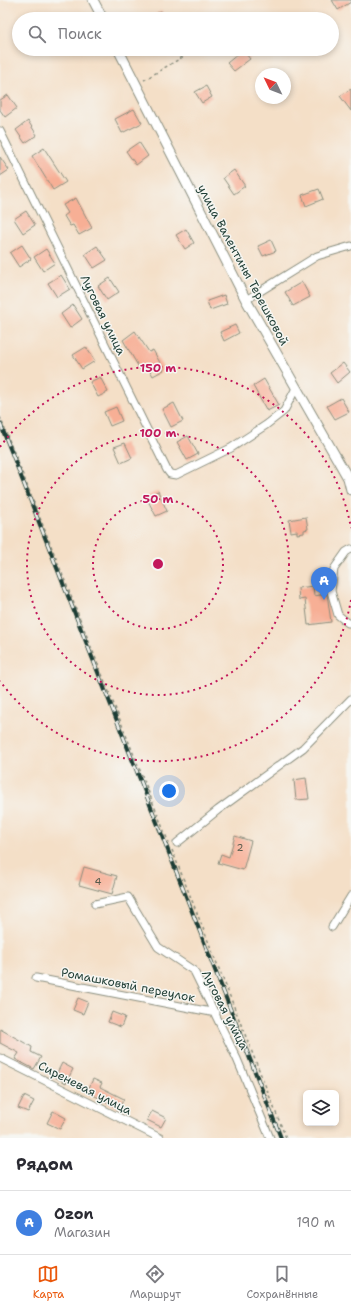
<!DOCTYPE html>
<html lang="ru">
<head>
<meta charset="utf-8">
<style>
	:root { --surface:#fff; --page:#f7f7f7; --text:#2b2b33; --muted:#7c7c81; --line:#e1e1e2; --accent:#ea580c }
	body { margin:0; font-family:"Shantell Sans",sans-serif; background:var(--page); color:var(--text) }
	.controls { position:absolute; right:12px; bottom:12px; display:grid; overflow:hidden; border-radius:6px; box-shadow:0 2px 6px #0003 }
	.controls button { width:36px; height:36px; display:grid; place-items:center; padding:0; border:0; border-bottom:1px solid var(--line); background:var(--surface); color:var(--text); font:20px sans-serif }
	.compass { position:absolute; left:255px; top:68px; width:36px; height:36px; border-radius:50%; background:var(--surface); box-shadow:0 2px 6px #0003; rotate:313deg }
	.you { position:absolute; left:169px; top:791px; width:14px; height:14px; margin:-10px; border:3px solid #fff; border-radius:50%; background:#1a73e8; box-shadow:0 0 0 6px #1a73e833 }
	.badge { display:grid; place-items:center; width:26px; height:26px; border-radius:50%; background:var(--accent); color:#fff; font-size:13px; font-weight:700 }
	.pin { position:absolute; translate:-50% -33px; filter:drop-shadow(0 1px 2px #0008) }
	.pin::after { content:''; position:absolute; top:21px; width:14px; height:12px; background:inherit; clip-path:polygon(0 0,100% 0,50% 100%) }
	.list { margin:0; padding:0; list-style:none }
	h2 { display:flex; justify-content:space-between; align-items:center; height:52px; margin:0; padding:0 16px; font-size:17px }
	h2 small { font-size:13px; font-weight:400; color:var(--muted) }
	.list li { display:grid; grid-template-columns:26px 1fr auto; gap:12px; align-items:center; box-sizing:border-box; height:64px; padding:0 16px; border-top:1px solid var(--line) }
	.list b { display:block; font-size:15px; white-space:nowrap }
	.list p { margin:0; font-size:13px; white-space:nowrap; color:var(--muted) }
	.list em { font-size:13px; font-style:normal; color:var(--muted) }
	.icon { flex:none; width:22px; height:22px; fill:none; stroke:currentColor; stroke-width:2; stroke-linecap:round; stroke-linejoin:round }
	.map { position:relative; flex:none; width:351px; height:1138px; overflow:hidden }
	.search { position:absolute; background:var(--surface); box-shadow:0 2px 6px #0003; left:12px; right:12px; top:12px; height:44px; display:flex; align-items:center; gap:10px; box-sizing:border-box; padding:0 14px; border-radius:22px; color:var(--muted); font-size:15px }
	.sheet { height:116px; background:var(--surface) }
	nav { display:flex; justify-content:space-around; align-items:center; box-sizing:border-box; height:56px; border-top:1px solid var(--line); background:var(--surface); font-size:11px; color:var(--muted) }
	nav a { display:grid; justify-items:center; gap:2px }
	nav .on { color:var(--accent) }
	.map>svg:first-child { display:block }
	.building { fill:#f7af95 }
	.lines { fill:none; stroke-linecap:round; stroke-linejoin:round }
	.minor-casing { stroke:#8a8e7e; stroke-width:9 }
	.tertiary-casing { stroke:#8a8e7e; stroke-width:11 }
	.path { stroke:#8a8e7e; stroke-width:1.5; stroke-dasharray:3 3; stroke-linecap:butt }
	.minor { stroke:#fff; stroke-width:7 }
	.tertiary { stroke:#fff; stroke-width:9 }
	.rail-casing { stroke:#1f3d34; stroke-width:4 }
	.rail { stroke:#f6f6f2; stroke-width:2.5; stroke-dasharray:8; stroke-linecap:butt }
	.ring { fill:none; stroke:#c2185b; stroke-width:2; stroke-dasharray:2 4 }
	.labels { text-anchor:middle; stroke-width:3; stroke-linejoin:round; paint-order:stroke }
	.number-label { font-size:10px; fill:#555a4c }
	.street-label { font-size:12px; fill:#1f3d34; stroke:#f6f6f2 }
	.centre { fill:#c2185b; stroke:#f6f6f2; stroke-width:2 }
	.ring-label { font-size:12px; text-anchor:middle; font-weight:bold; fill:#c2185b; stroke:#f6f6f2; stroke-width:3; stroke-linejoin:round; paint-order:stroke }
</style>
</head>
<body>
<div class="map">
<svg width="351" height="1138" viewBox="0 0 351 1138">
	<rect width="100%" height="100%" fill="#f6f6f2"/>
	<filter id="ink" filterUnits="userSpaceOnUse"><feTurbulence type="fractalNoise" baseFrequency=".025" numOctaves="2"/><feDisplacementMap in="SourceGraphic" scale="8" xChannelSelector="R" yChannelSelector="G"/><feConvolveMatrix kernelMatrix="1 2 1 2 8 2 1 2 1" color-interpolation-filters="sRGB"/></filter>
	<filter id="wash" filterUnits="userSpaceOnUse"><feTurbulence type="fractalNoise" baseFrequency=".012" numOctaves="4" result="noise"/><feDisplacementMap in="SourceGraphic" scale="16" xChannelSelector="R" yChannelSelector="G"/><feGaussianBlur stdDeviation="0.9" result="paint"/><feColorMatrix in="noise" values="0 0 0 0 0 0 0 0 0 0 0 0 0 0 0 0 0 1.4 0 .05"/><feComposite in="paint" operator="in"/></filter>
	<g filter="url(#wash)">
		<rect width="100%" height="100%" fill="#f4dfc7"/>
		<g id="blocks">
			<path class="building" d="M 332,0 L 351,0 L 351,2 L 338,10 Z
				M 161,11 L 167,19 L 148,19 Z
				M 243,50 L 250,59 L 234,71 L 227,63 Z
				M 206,86 L 212,97 L 202,103 L 195,92 Z
				M 351,89 L 351,111 L 340,96 Z
				M 8,95 L 17,108 L 5,117 L 0,110 L 0,100 Z
				M 134,109 L 142,123 L 122,133 L 115,119 Z
				M 28,121 L 37,135 L 25,143 L 16,130 Z
				M 139,142 L 148,156 L 136,165 L 126,151 Z
				M 44,148 L 66,182 L 53,190 L 32,156 Z
				M 0,157 L 9,170 L 0,176 Z
				M 234,170 L 245,186 L 234,194 L 223,178 Z
				M 319,189 L 323,199 L 306,206 L 302,195 Z
				M 76,198 L 92,228 L 79,235 L 73,225 L 70,226 L 64,216 L 68,213 L 63,205 Z
				M 26,211 L 35,225 L 23,233 L 14,219 Z
				M 186,229 L 194,243 L 185,249 L 176,235 Z
				M 271,240 L 276,251 L 263,256 L 258,246 Z
				M 22,245 L 31,259 L 19,267 L 10,253 Z
				M 97,246 L 107,260 L 94,268 L 85,254 Z
				M 46,249 L 55,263 L 43,271 L 34,257 Z
				M 61,275 L 70,289 L 57,297 L 48,283 Z
				M 110,278 L 119,292 L 107,300 L 98,286 Z
				M 302,282 L 310,297 L 293,306 L 285,292 Z
				M 224,295 L 227,304 L 210,310 L 207,301 Z
				M 73,305 L 82,319 L 70,328 L 61,314 Z
				M 235,325 L 239,333 L 224,341 L 220,332 Z
				M 135,331 L 149,352 L 153,350 L 164,370 L 153,376 L 148,367 L 141,371 L 123,340 Z
				M 86,347 L 95,361 L 82,369 L 73,355 Z
				M 343,363 L 350,372 L 337,383 L 330,373 Z
				M 100,377 L 108,392 L 98,397 L 90,382 Z
				M 264,379 L 279,405 L 267,411 L 253,386 Z
				M 341,398 L 349,412 L 335,419 L 327,406 Z
				M 174,403 L 183,421 L 171,427 L 162,409 Z
				M 116,407 L 122,421 L 110,426 L 104,412 Z
				M 188,436 L 198,454 L 187,460 L 177,442 Z
				M 125,443 L 132,458 L 121,463 L 114,447 Z
				M 158,491 L 167,511 L 156,516 L 146,497 Z
				M 306,517 L 308,529 L 304,530 L 304,533 L 297,534 L 297,531 L 291,532 L 289,520 Z
				M 313,586 L 314,596 L 327,594 L 331,622 L 308,625 L 305,599 L 299,600 L 298,588 Z
				M 306,778 L 309,799 L 296,800 L 294,780 Z
				M 235,836 L 251,841 L 243,870 L 218,863 L 221,854 L 229,857 Z
				M 84,867 L 117,876 L 112,894 L 79,885 Z
				M 78,998 L 88,1002 L 83,1014 L 73,1010 Z
				M 112,1012 L 125,1017 L 121,1027 L 108,1022 Z
				M 0,1029 L 32,1047 L 31,1052 L 41,1057 L 34,1069 L 15,1059 L 19,1053 L 0,1043 Z
				M 62,1063 L 73,1069 L 66,1083 L 55,1077 Z
				M 93,1079 L 102,1083 L 100,1087 L 124,1099 L 119,1108 L 87,1092 Z
				M 24,1096 L 34,1101 L 28,1112 L 18,1108 Z
				M 53,1111 L 66,1118 L 60,1129 L 47,1123 Z
				M 152,1111 L 166,1118 L 161,1127 L 147,1120 Z"/>
		</g>
	</g>
	<g filter="url(#ink)">
		<use href="#blocks" fill-opacity="0" stroke="#8a8e7e" stroke-width="1"/>
		<g class="lines">
			<g class="minor-casing">
				<path id="minor" d="M 0,131 L 167,470 L 170,474 L 176,475 L 231,448 L 266,425 L 284,411 L 296,388
					M 246,300 L 317,256 L 351,246
					M 351,549 L 346,552 L 334,569 L 331,591 L 338,615 L 348,623 L 351,623
					M 177,843 L 218,810 L 303,748 L 351,699
					M 95,904 L 128,897 L 158,947 L 194,971 L 237,1059 L 270,1138
					M 332,927 L 351,896
					M 36,978 L 216,1013
					M 0,1058 L 160,1138"/>
			</g>
			<g class="tertiary-casing">
				<path id="tertiary" d="M 93,0 L 103,19
					M 118,49 L 246,300 L 348,478 L 351,490"/>
			</g>
			<path class="path" d="M 144,80 L 196,49
				M 0,417 L 170,846
				M 172,850 L 286,1138"/>
			<use href="#minor" class="minor"/>
			<use href="#tertiary" class="tertiary"/>
			<g class="rail-casing">
				<path id="rail" d="M 0,423 L 281,1138"/>
			</g>
			<use href="#rail" class="rail"/>
		</g>
	</g>
	<g class="ring">
		<circle cx="158" cy="564" r="65"/>
		<circle cx="158" cy="564" r="131"/>
		<path d="M351 600A196 196 0 0 1 0 681M0 447A196 196 0 0 1 351 528"/>
	</g>
	<g class="labels">
		<g class="number-label">
			<text x="240" y="851">2</text>
			<text x="98" y="885">4</text>
		</g>
		<g class="street-label">
			<text transform="translate(243 265) rotate(62)" y="4">улица Валентины Терешковой</text>
			<text transform="translate(103 315) rotate(64)" y="4">Луговая улица</text>
			<text transform="translate(128 985) rotate(11)" y="4">Ромашковый переулок</text>
			<text transform="translate(225 1010) rotate(63)" y="4">Луговая улица</text>
			<text transform="translate(85 1088) rotate(27)" y="4">Сиреневая улица</text>
		</g>
	</g>
	<circle cx="158" cy="564" r="6" class="centre"/>
	<g class="ring-label">
		<text x="158" y="372">150 m</text>
		<text x="158" y="437">100 m</text>
		<text x="158" y="503">50 m</text>
	</g>
</svg>
<div class="controls">
<button><svg class="icon" aria-label="layers" viewBox="0 0 24 24"><path d="M12 4l9 5-9 5-9-5zM3 14l9 5 9-5"/></svg></button>
</div>
<svg class="compass" viewBox="-18 -18 36 36"><path d="M0-13l5 13h-10z" fill="#e53935"/><path d="M0 13l5-13h-10z" fill="#7c7c81"/></svg>
<div class="you"></div>
<div class="pin badge" style="left:324px;top:600px;background:#3f7fe0">A</div>
<div class="search"><svg class="icon" aria-label="search" viewBox="0 0 24 24"><circle cx="10" cy="10" r="6"/><path d="M15 15l6 6"/></svg>Поиск</div>
</div>
<section class="sheet">
<h2>Рядом<small></small></h2>
<ul class="list">
<li><span class="badge" style="background:#3f7fe0">A</span><div><b>Ozon</b><p>Магазин</p></div><em>190 m</em></li>
</ul>
</section>
<nav>
<a class="on"><svg class="icon" aria-label="map" viewBox="0 0 24 24"><path d="M3 6l6-2 6 2 6-2v14l-6 2-6-2-6 2zM9 4v14M15 6v14"/></svg>Карта</a>
<a><svg class="icon" aria-label="directions" viewBox="0 0 24 24"><path d="M12 3l9 9-9 9-9-9zM9 14v-3h6M13 9l2 2-2 2"/></svg>Маршрут</a>
<a><svg class="icon" aria-label="saved" viewBox="0 0 24 24"><path d="M7 4h10v16l-5-4-5 4z"/></svg>Сохранённые</a>
</nav>
</body>
</html>
